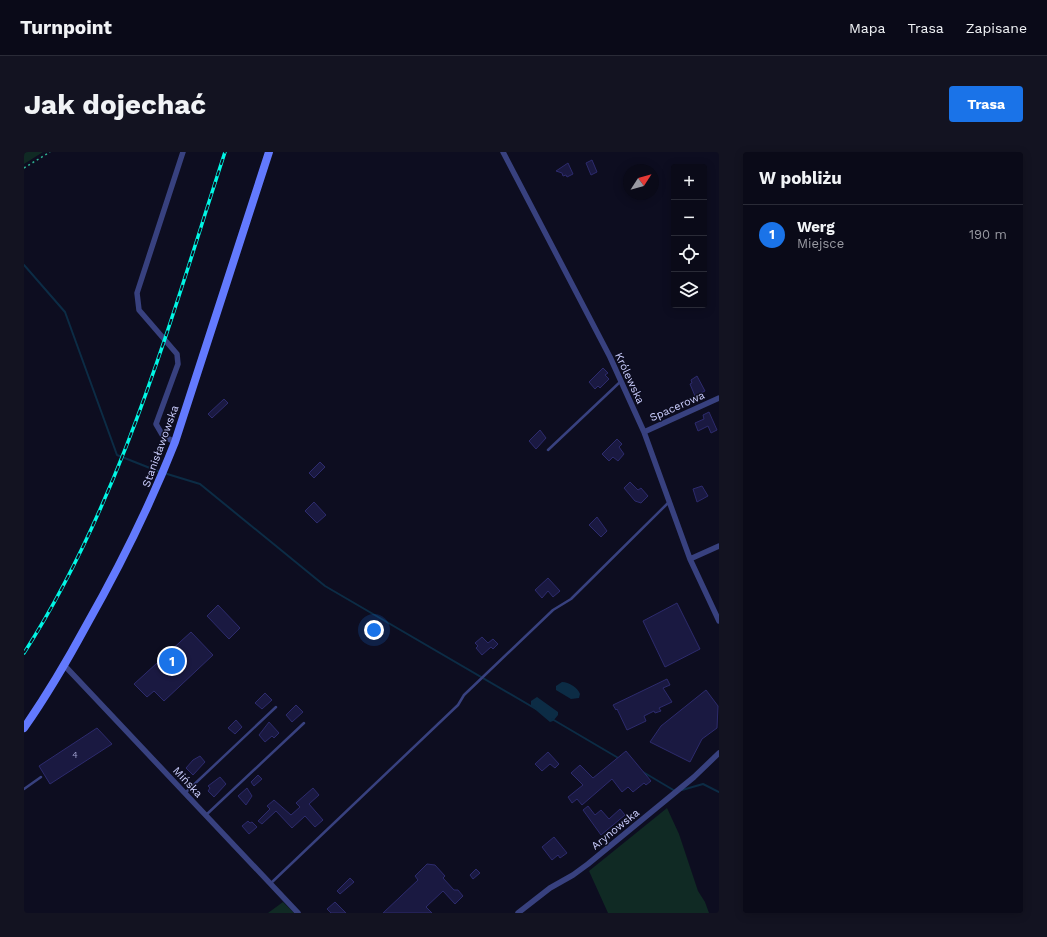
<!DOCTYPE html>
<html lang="pl">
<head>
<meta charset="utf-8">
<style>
	:root { --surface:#0a0a18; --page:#131321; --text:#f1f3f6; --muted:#999aa2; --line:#2a2b37; --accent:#1a73e8 }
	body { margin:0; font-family:"Work Sans",sans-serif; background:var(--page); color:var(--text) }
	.controls { position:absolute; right:12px; top:12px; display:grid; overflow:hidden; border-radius:4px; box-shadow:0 2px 10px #0003 }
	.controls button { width:36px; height:36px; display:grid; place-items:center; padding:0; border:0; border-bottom:1px solid var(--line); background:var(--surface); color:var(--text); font:20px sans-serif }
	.compass { position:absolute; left:599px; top:12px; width:36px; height:36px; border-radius:50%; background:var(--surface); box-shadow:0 2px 10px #0003; rotate:54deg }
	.you { position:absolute; left:350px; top:478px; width:14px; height:14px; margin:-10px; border:3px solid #fff; border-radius:50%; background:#1a73e8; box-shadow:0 0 0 6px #1a73e833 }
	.badge { display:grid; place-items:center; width:26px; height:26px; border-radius:50%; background:var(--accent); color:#fff; font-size:13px; font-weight:700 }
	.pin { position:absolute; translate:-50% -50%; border:2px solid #fff; box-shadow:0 1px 4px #0006 }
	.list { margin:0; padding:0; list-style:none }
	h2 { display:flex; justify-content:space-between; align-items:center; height:52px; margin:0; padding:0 16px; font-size:17px }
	h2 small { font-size:13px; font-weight:400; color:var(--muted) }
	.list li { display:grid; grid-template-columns:26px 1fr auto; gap:12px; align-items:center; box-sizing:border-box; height:60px; padding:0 16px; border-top:1px solid var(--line) }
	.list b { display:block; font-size:15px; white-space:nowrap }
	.list p { margin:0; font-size:13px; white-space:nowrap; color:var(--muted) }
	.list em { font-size:13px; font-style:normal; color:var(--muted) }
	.icon { flex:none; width:22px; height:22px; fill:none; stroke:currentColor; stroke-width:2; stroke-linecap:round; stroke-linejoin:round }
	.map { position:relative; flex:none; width:695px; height:761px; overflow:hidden; border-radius:4px }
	header { display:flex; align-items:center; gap:24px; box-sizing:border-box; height:56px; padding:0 20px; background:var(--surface); border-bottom:1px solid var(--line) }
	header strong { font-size:19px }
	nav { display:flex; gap:22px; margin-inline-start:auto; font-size:14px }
	.intro { display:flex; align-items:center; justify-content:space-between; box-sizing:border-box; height:96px; padding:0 24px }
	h1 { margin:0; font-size:28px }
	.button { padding:10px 18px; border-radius:4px; background:var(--accent); color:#fff; font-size:14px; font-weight:700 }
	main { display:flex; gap:24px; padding:0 24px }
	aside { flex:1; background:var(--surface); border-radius:4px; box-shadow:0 2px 10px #0003 }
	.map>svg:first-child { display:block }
	.green { fill:#102a24 }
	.water { fill:#0c2c45 }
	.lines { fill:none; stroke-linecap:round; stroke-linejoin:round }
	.stream { stroke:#0c2c45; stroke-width:2 }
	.building { fill:#1a1941; stroke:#2d2b6d }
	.path { stroke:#2eb192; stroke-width:1.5; stroke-dasharray:2 3; stroke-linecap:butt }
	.lane { stroke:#38417f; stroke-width:2.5 }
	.street { stroke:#38417f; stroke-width:5.5 }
	.secondary { stroke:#637afe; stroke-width:8 }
	.rail-casing { stroke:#01f6e4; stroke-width:3.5 }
	.rail { stroke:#0d0d20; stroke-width:2; stroke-dasharray:6; stroke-linecap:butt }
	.labels { text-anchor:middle; stroke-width:3; stroke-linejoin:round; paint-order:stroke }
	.number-label { font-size:9px; fill:#a0a2d0 }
	.street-label { font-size:11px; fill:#cccfff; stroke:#0d0d20 }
</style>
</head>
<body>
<header>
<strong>Turnpoint</strong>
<nav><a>Mapa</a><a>Trasa</a><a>Zapisane</a></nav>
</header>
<div class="intro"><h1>Jak dojechać</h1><a class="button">Trasa</a></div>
<main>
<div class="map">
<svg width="695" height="761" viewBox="0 0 695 761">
	<rect width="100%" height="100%" fill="#0d0d20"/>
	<path class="green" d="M 0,0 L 19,0 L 0,12 Z
		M 643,656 L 655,682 L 674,739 L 681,750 L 685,761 L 584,761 L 565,719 Z
		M 259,750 L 270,761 L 244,761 Z"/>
	<path class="water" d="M 538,530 C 545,530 554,536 556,542 L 555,546 L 547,547 L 532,538 L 532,534 Z
		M 513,545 L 534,560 L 534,563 L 529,569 L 526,570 L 507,554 L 507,549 Z"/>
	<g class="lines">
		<path class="stream" d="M 0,113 L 41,160 L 93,303 L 136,320
			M 140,321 L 176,332 L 301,434 L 512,557
			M 528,567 L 596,607
			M 619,620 L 651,639
			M 658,638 L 679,632 L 695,640"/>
	</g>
	<path class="building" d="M 568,8 L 573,20 L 567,23 L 562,11 Z
		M 544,11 L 549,22 L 543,25 L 542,23 L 539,24 L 538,21 L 532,19 Z
		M 579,216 L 584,221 L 581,223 L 585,227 L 576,236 L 574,234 L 571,237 L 565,230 Z
		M 673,224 L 681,239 L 671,244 L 666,232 L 668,231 L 667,228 Z
		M 200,247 L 204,251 L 188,266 L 184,262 Z
		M 685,260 L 693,278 L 687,281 L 684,274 L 674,279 L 671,271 L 680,267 L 679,263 Z
		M 516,278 L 522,286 L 512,297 L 505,289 Z
		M 593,287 L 598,292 L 595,295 L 600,302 L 594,309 L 589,305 L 585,309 L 578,302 Z
		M 296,310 L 301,315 L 290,326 L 285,321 Z
		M 606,330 L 614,338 L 617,336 L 624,344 L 617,351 L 611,349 L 600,336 Z
		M 678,334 L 684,344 L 673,350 L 669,337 Z
		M 290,350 L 302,363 L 293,371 L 281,359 Z
		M 573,365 L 583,379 L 577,385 L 565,373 Z
		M 524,426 L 536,439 L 529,445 L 524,439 L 518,446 L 511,438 Z
		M 653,451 L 676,497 L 641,515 L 619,469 Z
		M 194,453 L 216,476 L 205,487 L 183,464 Z
		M 167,480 L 189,503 L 140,549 L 130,539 L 123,545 L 110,532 Z
		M 458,485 L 464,491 L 469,487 L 474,492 L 469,497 L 467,495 L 458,503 L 452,496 L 454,494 L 451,491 Z
		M 643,527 L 646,533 L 639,536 L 648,550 L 635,556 L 637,559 L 631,561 L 630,559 L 620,564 L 622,569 L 603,578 L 593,557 L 592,558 L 589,553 Z
		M 682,538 L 694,554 L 693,576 L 678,587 L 666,610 L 626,590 L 637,574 Z
		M 241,541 L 248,548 L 238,557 L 231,551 Z
		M 272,553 L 279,560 L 268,570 L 262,563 Z
		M 212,568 L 218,575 L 211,582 L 204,576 Z
		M 245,570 L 255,581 L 250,586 L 248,584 L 241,590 L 235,583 Z
		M 73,576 L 88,592 L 26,632 L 15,614 Z
		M 602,599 L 627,629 L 622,633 L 620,631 L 609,640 L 604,635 L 598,640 L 588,627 L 558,653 L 553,647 L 548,651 L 544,645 L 559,633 L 547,621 L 556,613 L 569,626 Z
		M 524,600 L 535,612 L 531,616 L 526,612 L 518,619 L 511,612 Z
		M 176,604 L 181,610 L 169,623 L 162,616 L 169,608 Z
		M 234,623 L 238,627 L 230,634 L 227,630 Z
		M 196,625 L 202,632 L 190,645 L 184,639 L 186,636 L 184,634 Z
		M 223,636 L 228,644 L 222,653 L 214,644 Z
		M 289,636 L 295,643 L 285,652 L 299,668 L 291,675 L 281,664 L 268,676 L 252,659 L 238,672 L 234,669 L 246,657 L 243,654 L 250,648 L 267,663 L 276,655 L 272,651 Z
		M 564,654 L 571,663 L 577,658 L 585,667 L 596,657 L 601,663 L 577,683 L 559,658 Z
		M 224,669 L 226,671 L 228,670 L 233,675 L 225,682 L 218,674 Z
		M 530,685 L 543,701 L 536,706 L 534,703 L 528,708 L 518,695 Z
		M 403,712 L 411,713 L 421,724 L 419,726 L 430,738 L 434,738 L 439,744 L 431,752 L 419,739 L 402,755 L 408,761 L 359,761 L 394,728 L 391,724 Z
		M 452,717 L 456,721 L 449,727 L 446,723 Z
		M 326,726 L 330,730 L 316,742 L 313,739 Z
		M 311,750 L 322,761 L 307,761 L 303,757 Z"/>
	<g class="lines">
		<path class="path" d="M 0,16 L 26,0"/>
		<path class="lane" d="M 524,298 L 596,230
			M 0,637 L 17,625
			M 161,641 L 252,555
			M 182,663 L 280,571
			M 246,732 L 434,553 L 440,543 L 529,458 L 547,447 L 644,351"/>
		<path class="street" d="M 479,0 L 586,205 L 620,280 L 666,407 L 695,469
			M 620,280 L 695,246
			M 151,290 L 139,284 L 132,272 L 154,212 L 153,202 L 115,158 L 113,141 L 159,0
			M 666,407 L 695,394
			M 40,513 L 274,761
			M 494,761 L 526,736 L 549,723 L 564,712 L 670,625 L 695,601"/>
		<path class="secondary" d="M 0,576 C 23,543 43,509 62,474 C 96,414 126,354 151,290 L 245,0"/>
		<g class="rail-casing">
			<path id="rail" d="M 0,501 C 97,350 146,169 201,0"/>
		</g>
		<use href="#rail" class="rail"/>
	</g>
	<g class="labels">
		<g class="number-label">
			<text x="51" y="606">4</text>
		</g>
		<g class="street-label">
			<text transform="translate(606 226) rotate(65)" y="4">Królewska</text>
			<text transform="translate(653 254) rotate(-24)" y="4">Spacerowa</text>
			<text transform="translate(136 294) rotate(-70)" y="4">Stanisławowska</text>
			<text transform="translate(164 630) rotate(47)" y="4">Mińska</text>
			<text transform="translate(591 677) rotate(-39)" y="4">Arynowska</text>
		</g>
	</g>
</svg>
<div class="controls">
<button>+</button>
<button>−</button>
<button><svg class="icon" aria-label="locate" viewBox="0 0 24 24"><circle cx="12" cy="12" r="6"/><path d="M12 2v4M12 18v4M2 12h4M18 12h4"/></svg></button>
<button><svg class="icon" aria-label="layers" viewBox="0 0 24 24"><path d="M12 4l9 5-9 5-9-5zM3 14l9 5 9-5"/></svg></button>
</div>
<svg class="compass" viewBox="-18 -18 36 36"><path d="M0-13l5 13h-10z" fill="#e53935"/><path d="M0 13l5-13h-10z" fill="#999aa2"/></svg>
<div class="you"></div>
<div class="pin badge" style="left:148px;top:509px">1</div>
</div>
<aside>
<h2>W pobliżu<small></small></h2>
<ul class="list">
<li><span class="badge">1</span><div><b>Werg</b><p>Miejsce</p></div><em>190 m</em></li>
</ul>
</aside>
</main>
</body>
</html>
